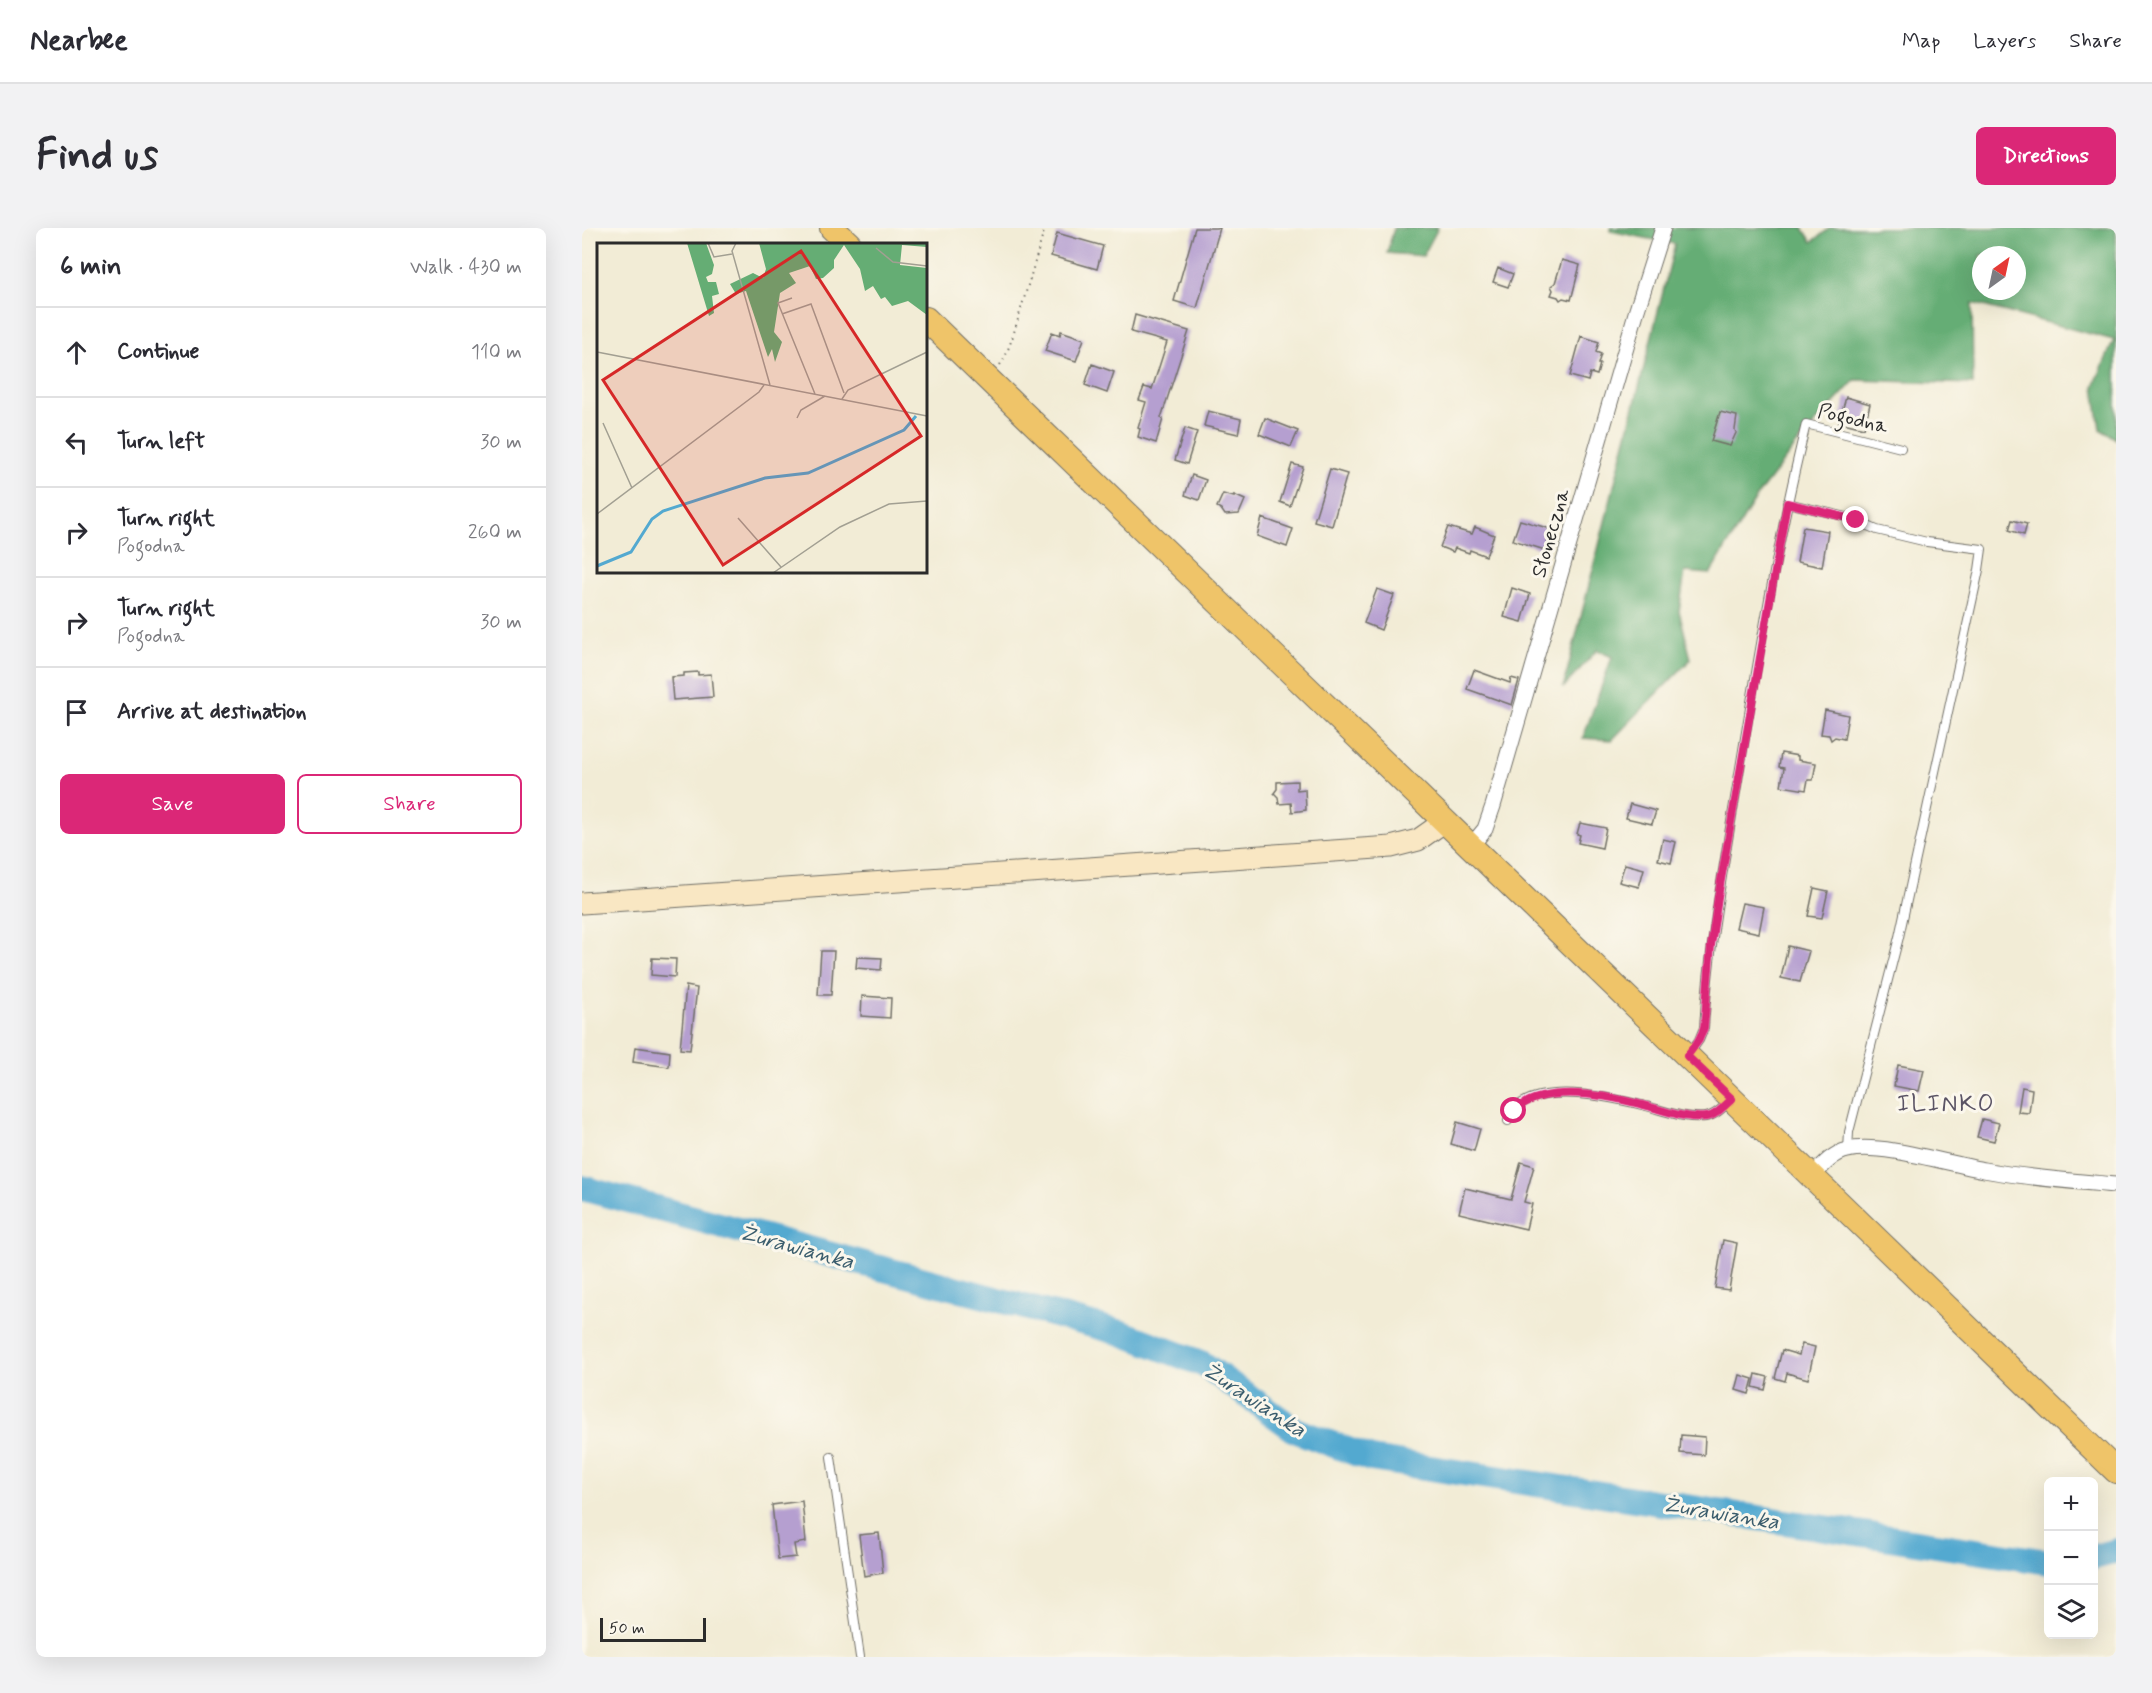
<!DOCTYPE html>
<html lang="en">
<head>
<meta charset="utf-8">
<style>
	:root { --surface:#fff; --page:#f2f2f3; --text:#2b2b33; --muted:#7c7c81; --line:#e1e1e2; --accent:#db2777 }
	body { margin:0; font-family:Mynerve,sans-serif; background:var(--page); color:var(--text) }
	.controls { position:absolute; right:18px; bottom:18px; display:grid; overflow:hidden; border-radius:9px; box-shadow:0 6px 24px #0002 }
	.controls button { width:54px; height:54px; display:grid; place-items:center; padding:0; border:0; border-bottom:2px solid var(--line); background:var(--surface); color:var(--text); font:30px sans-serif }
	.compass { position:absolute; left:1390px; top:18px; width:54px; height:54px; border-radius:50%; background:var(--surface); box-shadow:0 6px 24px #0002; rotate:33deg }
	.scale { position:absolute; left:18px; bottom:15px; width:106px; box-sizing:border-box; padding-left:6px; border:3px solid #2b2b2b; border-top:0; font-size:16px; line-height:21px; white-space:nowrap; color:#2b2b2b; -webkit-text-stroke:4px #fbf7ec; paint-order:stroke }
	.stop { position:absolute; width:18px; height:18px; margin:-14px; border:4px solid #db2777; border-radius:50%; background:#fff }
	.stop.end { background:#db2777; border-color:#fff; box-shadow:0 2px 6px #0008 }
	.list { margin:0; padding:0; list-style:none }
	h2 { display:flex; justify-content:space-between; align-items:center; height:78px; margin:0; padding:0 24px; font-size:26px }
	h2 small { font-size:20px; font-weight:400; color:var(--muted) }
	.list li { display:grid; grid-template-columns:39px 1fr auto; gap:18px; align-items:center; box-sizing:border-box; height:90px; padding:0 24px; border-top:2px solid var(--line) }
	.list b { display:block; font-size:22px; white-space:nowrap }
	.list p { margin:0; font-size:20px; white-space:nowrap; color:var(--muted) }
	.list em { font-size:20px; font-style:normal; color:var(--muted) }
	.actions { display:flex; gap:12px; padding:18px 24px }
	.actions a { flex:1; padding:14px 0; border:2px solid var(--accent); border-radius:9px; text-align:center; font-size:21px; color:var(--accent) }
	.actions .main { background:var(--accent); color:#fff }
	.icon { flex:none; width:33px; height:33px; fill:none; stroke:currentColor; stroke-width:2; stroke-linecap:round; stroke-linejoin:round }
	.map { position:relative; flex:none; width:1534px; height:1429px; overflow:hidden; border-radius:9px }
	header { display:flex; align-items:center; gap:36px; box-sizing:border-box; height:84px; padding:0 30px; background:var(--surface); border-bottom:2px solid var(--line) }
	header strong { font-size:28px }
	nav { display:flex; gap:33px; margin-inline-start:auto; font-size:21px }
	.intro { display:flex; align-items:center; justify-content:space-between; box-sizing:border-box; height:144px; padding:0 36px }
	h1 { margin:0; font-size:42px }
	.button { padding:15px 27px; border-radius:9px; background:var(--accent); color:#fff; font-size:21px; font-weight:700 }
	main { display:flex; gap:36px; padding:0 36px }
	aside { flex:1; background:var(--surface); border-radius:9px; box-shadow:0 6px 24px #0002 }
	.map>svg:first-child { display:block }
	.forest { fill:#65ad74; stroke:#486c50; stroke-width:1.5; fill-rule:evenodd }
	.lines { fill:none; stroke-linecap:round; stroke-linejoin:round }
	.river { stroke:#53a9d0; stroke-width:26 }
	.building { fill:#b59fd0 }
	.lane-casing { stroke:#716f67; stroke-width:10 }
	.street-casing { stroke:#716f67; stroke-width:17 }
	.secondary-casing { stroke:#716f67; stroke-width:23 }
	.primary-casing { stroke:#716f67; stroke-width:26 }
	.path { stroke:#716f67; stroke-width:2; stroke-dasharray:1.5 4.5; stroke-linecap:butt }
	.lane { stroke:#fff; stroke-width:8 }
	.street { stroke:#fff; stroke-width:15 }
	.secondary { stroke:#f9e7c3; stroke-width:21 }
	.primary { stroke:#efc469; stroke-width:24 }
	.route { stroke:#db2777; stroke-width:8 }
	.labels { text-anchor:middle; stroke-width:6; stroke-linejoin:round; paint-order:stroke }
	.street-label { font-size:21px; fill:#2b2b2b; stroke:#fbf7ec }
	.water-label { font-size:22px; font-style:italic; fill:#3b5d6d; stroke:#fbf7ec }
	.quarter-label { font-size:24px; letter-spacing:1.5px; fill:#5b5465; stroke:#fbf7ec }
	.inset-river { fill:none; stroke:#53a9d0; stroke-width:3 }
	.inset-road { fill:none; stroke:#a29f92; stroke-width:1.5 }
	.view { fill:#d62828; fill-opacity:0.15; stroke:#d62828; stroke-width:3 }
	.inset-edge { fill:none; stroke:#2b2b2b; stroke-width:3 }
</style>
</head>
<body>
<header>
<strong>Nearbee</strong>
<nav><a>Map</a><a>Layers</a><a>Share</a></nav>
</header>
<div class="intro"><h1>Find us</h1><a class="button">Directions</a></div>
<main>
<aside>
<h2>6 min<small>Walk · 430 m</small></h2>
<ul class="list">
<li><svg class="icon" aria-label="ahead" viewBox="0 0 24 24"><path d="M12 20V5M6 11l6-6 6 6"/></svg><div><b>Continue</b></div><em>110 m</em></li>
<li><svg class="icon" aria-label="left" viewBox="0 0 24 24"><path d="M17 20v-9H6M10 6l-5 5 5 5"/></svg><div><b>Turn left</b></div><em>30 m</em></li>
<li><svg class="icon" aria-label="right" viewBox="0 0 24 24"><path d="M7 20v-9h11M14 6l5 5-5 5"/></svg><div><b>Turn right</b><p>Pogodna</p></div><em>260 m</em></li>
<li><svg class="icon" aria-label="right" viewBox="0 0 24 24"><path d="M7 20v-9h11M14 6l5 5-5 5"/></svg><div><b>Turn right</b><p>Pogodna</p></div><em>30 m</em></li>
<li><svg class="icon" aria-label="arrive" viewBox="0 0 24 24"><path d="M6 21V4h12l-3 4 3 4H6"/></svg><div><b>Arrive at destination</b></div></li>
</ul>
<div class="actions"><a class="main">Save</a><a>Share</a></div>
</aside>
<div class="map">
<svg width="1534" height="1429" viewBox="0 0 1534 1429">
	<rect width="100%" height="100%" fill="#fbf7ec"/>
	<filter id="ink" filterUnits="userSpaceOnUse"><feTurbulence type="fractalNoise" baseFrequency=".0167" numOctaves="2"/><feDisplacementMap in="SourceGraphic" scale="12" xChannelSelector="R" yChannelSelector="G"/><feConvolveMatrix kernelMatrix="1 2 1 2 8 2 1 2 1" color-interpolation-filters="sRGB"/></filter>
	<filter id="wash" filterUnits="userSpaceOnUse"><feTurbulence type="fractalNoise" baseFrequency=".008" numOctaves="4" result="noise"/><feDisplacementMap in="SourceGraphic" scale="24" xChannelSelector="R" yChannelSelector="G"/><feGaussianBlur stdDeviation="1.35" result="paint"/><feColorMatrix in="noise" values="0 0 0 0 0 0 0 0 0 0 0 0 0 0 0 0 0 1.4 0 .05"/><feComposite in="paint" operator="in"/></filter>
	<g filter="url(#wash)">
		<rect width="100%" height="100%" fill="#f2ecd6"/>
		<path class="forest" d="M 812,0 L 856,0 L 841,28 L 805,25 Z
			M 1028,0 L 1221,0 L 1230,14 L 1248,0 L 1534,0 L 1534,211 L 1518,201 L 1512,158 L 1532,112 L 1390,75 L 1391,156 L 1273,152 L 1218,212 L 1177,265 L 1128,346 L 1103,344 L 1097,383 L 1109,431 L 1030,512 L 1001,510 L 1030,429 L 1015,422 L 981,460 L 1093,16 L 1028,3 ZM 1399,27 L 1435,27 L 1435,63 L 1399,63 Z"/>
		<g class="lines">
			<path class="river" d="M 0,960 L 540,1105 L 621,1136 L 713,1202 L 789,1231 L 1466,1334
				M 1512,1329 L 1534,1323"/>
		</g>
		<g id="blocks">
			<path class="building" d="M 613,0 L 638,0 L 615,80 L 592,73 Z
				M 475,5 L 521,18 L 515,41 L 469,28 Z
				M 980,32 L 998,37 L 989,72 L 981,70 L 978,72 L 976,69 L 969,67 L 971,62 L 969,58 L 973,55 Z
				M 916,40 L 931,46 L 926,59 L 911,54 Z
				M 553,87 L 607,103 L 579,190 L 581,191 L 574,215 L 556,209 L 558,201 L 556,200 L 564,174 L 557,172 L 562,159 L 570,161 L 585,114 L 549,104 Z
				M 479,103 L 502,111 L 494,133 L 463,123 L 470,104 L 478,107 Z
				M 999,108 L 1017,114 L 1014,124 L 1019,126 L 1016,136 L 1018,136 L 1015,147 L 1008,145 L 1006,153 L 988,148 Z
				M 510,136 L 532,144 L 525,165 L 503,157 Z
				M 1264,169 L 1288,176 L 1282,200 L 1257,194 Z
				M 626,183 L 659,191 L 656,206 L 622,198 Z
				M 1138,184 L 1155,188 L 1153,202 L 1154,205 L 1148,218 L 1129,213 Z
				M 683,190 L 716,203 L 709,219 L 677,206 Z
				M 603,200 L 615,204 L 605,236 L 593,232 Z
				M 710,236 L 721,239 L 708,278 L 698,274 Z
				M 748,241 L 765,246 L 750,298 L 732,293 Z
				M 610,247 L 624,252 L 617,272 L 603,267 Z
				M 641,266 L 652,269 L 652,267 L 663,272 L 657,286 L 643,287 L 639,281 L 635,279 Z
				M 680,290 L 711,301 L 705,319 L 675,308 Z
				M 938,292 L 969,301 L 963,322 L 931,312 Z
				M 1430,292 L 1445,296 L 1442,307 L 1427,302 Z
				M 866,299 L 890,306 L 893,299 L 912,307 L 904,328 L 888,322 L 887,325 L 873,320 L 871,324 L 858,319 Z
				M 1221,299 L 1246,303 L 1240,339 L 1215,334 Z
				M 930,360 L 948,366 L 940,394 L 922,389 Z
				M 795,361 L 812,367 L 799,402 L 782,395 Z
				M 892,442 L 928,455 L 929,450 L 937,452 L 930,477 L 885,461 Z
				M 116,444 L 116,447 L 129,446 L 131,469 L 91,472 L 89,449 L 102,448 L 102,445 Z
				M 1243,482 L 1266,487 L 1262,511 L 1253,509 L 1249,512 L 1247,507 L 1239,506 Z
				M 1199,525 L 1216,528 L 1216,532 L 1234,535 L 1231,552 L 1226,552 L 1224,562 L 1199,558 L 1202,540 L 1197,539 Z
				M 715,553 L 715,562 L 723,561 L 724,582 L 710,584 L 709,575 L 697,576 L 696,569 L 692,565 L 695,561 L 695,554 Z
				M 1048,576 L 1074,583 L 1070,596 L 1044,590 Z
				M 998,595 L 1024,600 L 1020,620 L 996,615 L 998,607 L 995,606 Z
				M 1081,611 L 1094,614 L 1089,635 L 1076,632 Z
				M 1043,636 L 1062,641 L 1057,659 L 1037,654 Z
				M 1232,660 L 1246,663 L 1240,690 L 1226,688 Z
				M 1160,675 L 1182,679 L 1177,705 L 1154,700 Z
				M 1206,718 L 1227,723 L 1218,754 L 1199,750 Z
				M 239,723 L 252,723 L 249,767 L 236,767 Z
				M 275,729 L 300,730 L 299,742 L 274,740 Z
				M 70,730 L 94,731 L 93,749 L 69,747 Z
				M 104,758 L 115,760 L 108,822 L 98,821 Z
				M 280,768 L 309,770 L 308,790 L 279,788 Z
				M 53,819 L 88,824 L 87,839 L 51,834 Z
				M 1316,837 L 1342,842 L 1337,863 L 1312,858 Z
				M 1440,859 L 1450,861 L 1447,885 L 1436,884 Z
				M 1400,891 L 1417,895 L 1412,913 L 1395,909 Z
				M 875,894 L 898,901 L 892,923 L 869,916 Z
				M 939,934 L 952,938 L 942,974 L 950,976 L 944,1001 L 877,985 L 883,960 L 929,971 Z
				M 1141,1012 L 1155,1015 L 1147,1062 L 1133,1060 Z
				M 1220,1116 L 1233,1119 L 1226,1151 L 1205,1145 L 1203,1153 L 1193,1150 L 1200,1122 L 1217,1127 Z
				M 1174,1146 L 1186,1149 L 1183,1162 L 1171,1159 Z
				M 1158,1147 L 1171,1151 L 1167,1166 L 1154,1162 Z
				M 1099,1207 L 1123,1209 L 1122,1227 L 1098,1225 Z
				M 220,1273 L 224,1314 L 212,1316 L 214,1329 L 196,1331 L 190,1277 Z
				M 297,1305 L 301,1345 L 282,1348 L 277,1307 Z"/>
		</g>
	</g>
	<g filter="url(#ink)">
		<use href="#blocks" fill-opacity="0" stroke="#716f67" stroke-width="1.5"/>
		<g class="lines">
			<g class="lane-casing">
				<path id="lane" d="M 1205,275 L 1265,289 L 1295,302 L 1345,314 L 1400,321 L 1397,342 L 1317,709 L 1267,904 L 1266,922
					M 1108,825 L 1117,812 L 1122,800 C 1127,713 1144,626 1158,540 C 1177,425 1196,310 1224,196 L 1319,220
					M 926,893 C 930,886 934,879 940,875 C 970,856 1032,870 1064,878 C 1083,883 1103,891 1124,889 C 1133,888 1140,880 1147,874
					M 249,1229 L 278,1429"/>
			</g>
			<g class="street-casing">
				<path id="street" d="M 889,618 L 903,601 L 911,578 L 1054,85 L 1081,0
					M 1230,949 C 1240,938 1251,925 1266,922 C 1297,914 1368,936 1402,942 C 1445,950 1490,953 1534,957"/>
			</g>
			<g class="secondary-casing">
				<path id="secondary" d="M 0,675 L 809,619 L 836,612 L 863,593"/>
			</g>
			<g class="primary-casing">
				<path id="primary" d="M 250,0 L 267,16
					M 344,91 L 1534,1243"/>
			</g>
			<path class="path" d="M 418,137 L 424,127 L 431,108 L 463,0"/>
			<use href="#lane" class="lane"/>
			<use href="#street" class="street"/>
			<use href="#secondary" class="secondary"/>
			<use href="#primary" class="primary"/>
		</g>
	</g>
	<g class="lines" filter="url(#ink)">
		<path class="route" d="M 932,883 C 962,854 1028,868 1065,878 C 1084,883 1104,891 1124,889 C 1134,888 1142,878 1150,871 L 1105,828 L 1117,812 L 1122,800 L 1129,718 L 1136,669 L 1205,275 L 1274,292"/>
	</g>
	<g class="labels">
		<g class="street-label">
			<text transform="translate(1271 190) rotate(13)" y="7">Pogodna</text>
			<text transform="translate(968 305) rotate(-74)" y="7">Słoneczna</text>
		</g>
		<g class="water-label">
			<text transform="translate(215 1018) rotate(15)" y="8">Żurawianka</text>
			<text transform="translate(673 1171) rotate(33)" y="8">Żurawianka</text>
			<text transform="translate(1139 1284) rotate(9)" y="8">Żurawianka</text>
		</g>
		<g class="quarter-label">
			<text x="1364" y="883">ILINKO</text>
		</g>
	</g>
	<g transform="translate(15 15)">
		<rect width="330" height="330" fill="#f2ecd6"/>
		<path d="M 90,0 L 109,0 L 117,22 L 115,31 L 109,34 L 111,39 L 119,39 L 122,51 L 115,53 L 117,70 L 112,73 ZM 162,0 L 330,0 L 330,4 L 305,2 L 303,22 L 330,25 L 330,72 L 311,58 L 295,63 L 288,54 L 284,56 L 276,43 L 268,48 L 263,26 L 247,2 L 237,17 L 237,25 L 226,35 L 219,36 L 213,23 L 192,30 L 199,40 L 183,50 L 177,89 L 185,99 L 178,119 L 175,106 L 171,114 L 149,48 L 139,51 L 133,41 L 156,30 L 166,35 L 169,26 Z" fill="#65ad74"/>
		<path class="inset-river" d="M 0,323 L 34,309 L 55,276 L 66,268 L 168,235 L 211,230 L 307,187 L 319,173"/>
		<path class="inset-road" d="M 111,0 L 117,14 L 135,11M 139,0 L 135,8 L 173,142M 279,5 L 296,19 L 330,23M 195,55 L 181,60 L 218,151M 185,71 L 214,61 L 247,150M 0,109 L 330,173M 245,156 L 251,147 L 330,109M 200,175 L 204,167 L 228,153M 6,180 L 35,245M 0,271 L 162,149 L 167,142M 141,275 L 184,324M 176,330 L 243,284 L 292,261 L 330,258"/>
		<path class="view" d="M 204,8 L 324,193 L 126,322 L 6,137 Z"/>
		<rect width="330" height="330" class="inset-edge"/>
	</g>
</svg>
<div class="controls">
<button>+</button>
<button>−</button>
<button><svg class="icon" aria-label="layers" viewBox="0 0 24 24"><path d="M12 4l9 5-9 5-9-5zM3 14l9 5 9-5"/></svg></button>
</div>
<svg class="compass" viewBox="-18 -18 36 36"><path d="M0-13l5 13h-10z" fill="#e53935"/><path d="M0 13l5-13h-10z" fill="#7c7c81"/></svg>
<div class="scale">50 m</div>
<div class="stop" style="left:932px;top:883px"></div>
<div class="stop end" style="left:1274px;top:292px"></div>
</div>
</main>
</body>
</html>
